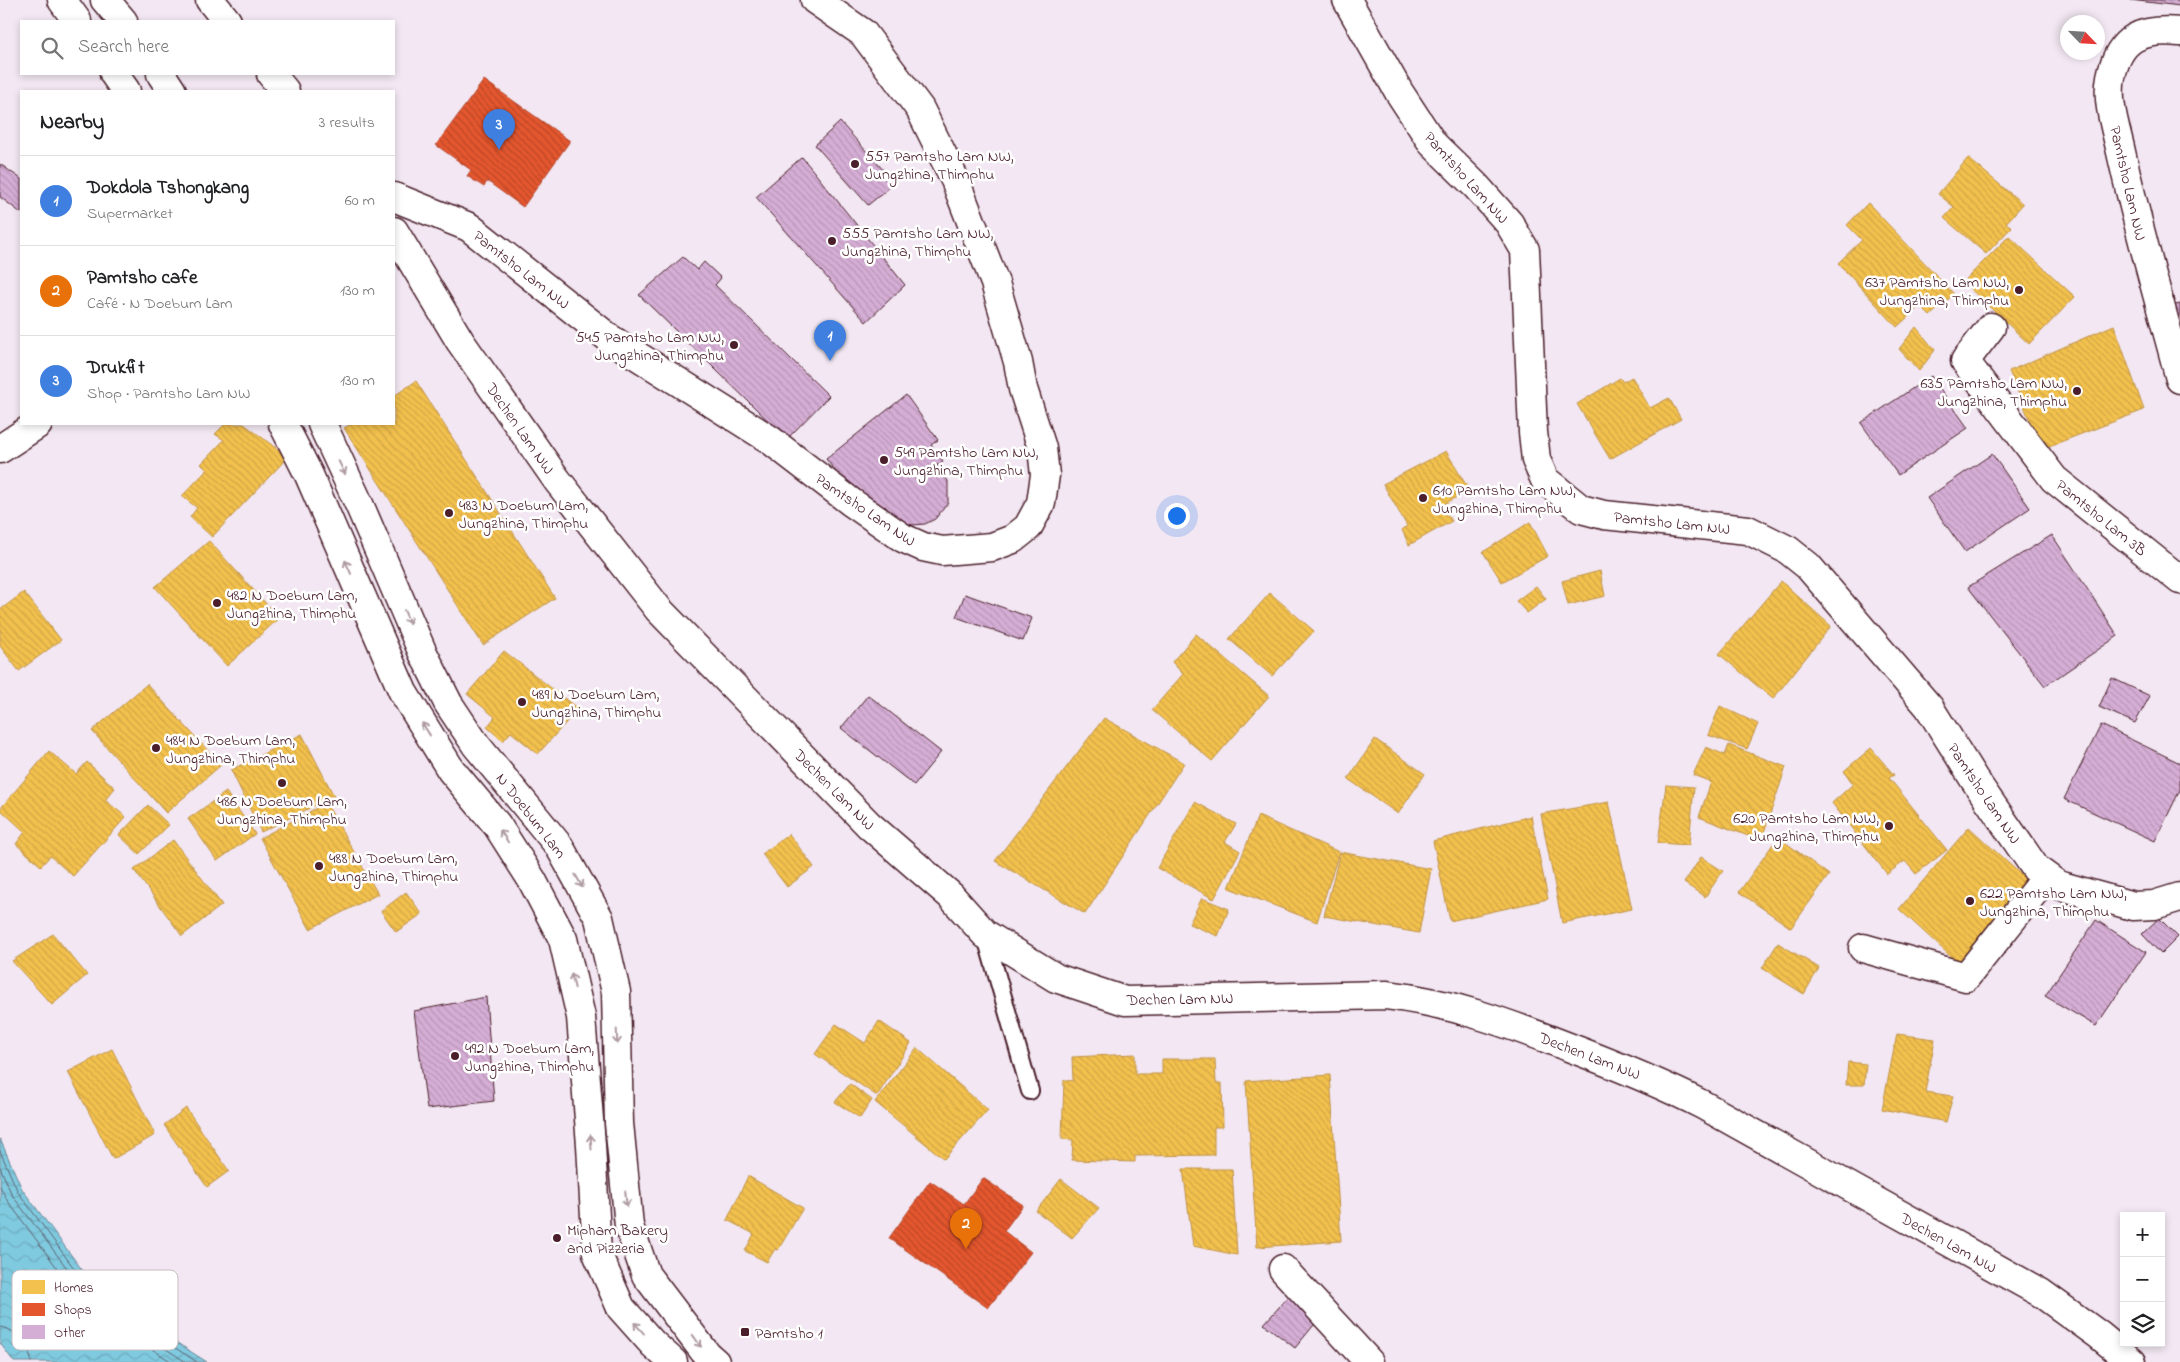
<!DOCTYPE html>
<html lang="en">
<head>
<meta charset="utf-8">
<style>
	:root { --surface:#fff; --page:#f6f6f6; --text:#202124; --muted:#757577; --line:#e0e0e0; --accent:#4a1f2b }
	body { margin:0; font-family:"Indie Flower",sans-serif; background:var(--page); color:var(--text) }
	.controls { position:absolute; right:15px; bottom:15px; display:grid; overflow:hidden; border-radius:0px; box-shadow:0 2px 8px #0003 }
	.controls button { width:45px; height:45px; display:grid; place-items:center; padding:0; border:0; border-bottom:1px solid var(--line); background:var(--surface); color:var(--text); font:25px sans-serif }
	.compass { position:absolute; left:2060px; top:15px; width:45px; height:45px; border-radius:50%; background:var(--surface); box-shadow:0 2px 8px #0003; rotate:115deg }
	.you { position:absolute; left:1176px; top:515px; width:18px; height:18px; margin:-12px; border:4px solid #fff; border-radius:50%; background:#1a73e8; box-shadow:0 0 0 8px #1a73e833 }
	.badge { display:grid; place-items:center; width:32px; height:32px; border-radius:50%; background:var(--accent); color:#fff; font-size:16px; font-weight:700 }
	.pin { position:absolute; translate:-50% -41px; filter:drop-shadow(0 1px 2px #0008) }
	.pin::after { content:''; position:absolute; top:26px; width:18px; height:15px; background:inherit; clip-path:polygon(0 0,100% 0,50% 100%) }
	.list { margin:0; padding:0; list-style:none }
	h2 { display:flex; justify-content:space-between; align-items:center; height:65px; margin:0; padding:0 20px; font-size:21px }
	h2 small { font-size:16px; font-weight:400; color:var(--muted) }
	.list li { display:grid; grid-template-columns:32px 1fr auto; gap:15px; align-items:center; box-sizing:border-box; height:90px; padding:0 20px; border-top:1px solid var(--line) }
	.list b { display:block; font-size:19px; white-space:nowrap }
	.list p { margin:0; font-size:16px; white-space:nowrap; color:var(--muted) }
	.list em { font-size:16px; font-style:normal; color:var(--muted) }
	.icon { flex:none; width:28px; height:28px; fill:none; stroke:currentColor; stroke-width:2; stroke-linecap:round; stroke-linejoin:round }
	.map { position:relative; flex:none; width:2180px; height:1362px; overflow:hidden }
	.search { position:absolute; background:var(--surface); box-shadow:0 2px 8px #0003; left:20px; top:20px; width:375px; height:55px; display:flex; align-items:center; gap:12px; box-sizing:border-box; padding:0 18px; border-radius:0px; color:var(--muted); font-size:19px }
	.panel { position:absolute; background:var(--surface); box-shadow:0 2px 8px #0003; left:20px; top:90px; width:375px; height:335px; border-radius:0px }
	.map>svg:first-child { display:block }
	.water { fill:url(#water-waves); stroke:#6a8697 }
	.homes { fill:url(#homes-back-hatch); stroke:#c09044 }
	.shops { fill:url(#shops-back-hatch); stroke:#b6462d }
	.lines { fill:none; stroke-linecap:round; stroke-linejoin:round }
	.shore { stroke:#5f6373; stroke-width:1 }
	.building { fill:url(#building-back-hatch); stroke:#4a1f2b }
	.service-casing { stroke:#4a1f2b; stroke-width:20 }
	.minor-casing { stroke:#4a1f2b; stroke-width:31 }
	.secondary-casing { stroke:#4a1f2b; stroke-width:31 }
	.service { stroke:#fff; stroke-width:16 }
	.minor { stroke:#fff; stroke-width:28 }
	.secondary { stroke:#fff; stroke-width:28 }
	.oneway { stroke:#ae9aa0 }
	.poi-dot { fill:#4a1f2b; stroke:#fff; stroke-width:2 }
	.labels { text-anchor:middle; stroke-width:5; stroke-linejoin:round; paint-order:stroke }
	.poi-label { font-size:16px; fill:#4a1f2b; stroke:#fff; text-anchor:start }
	.street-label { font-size:16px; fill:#4a1f2b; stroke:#fff }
	.key { fill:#fff; stroke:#c9bcbf; stroke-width:1 }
	.key-label { font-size:14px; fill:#4a1f2b }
</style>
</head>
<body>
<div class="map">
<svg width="2180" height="1362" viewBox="0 0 2180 1362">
	<defs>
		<pattern id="water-waves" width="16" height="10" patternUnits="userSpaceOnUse" patternTransform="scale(1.25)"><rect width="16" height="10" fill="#7fcadf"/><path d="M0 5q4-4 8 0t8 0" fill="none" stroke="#6fadc0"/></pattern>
		<pattern id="homes-back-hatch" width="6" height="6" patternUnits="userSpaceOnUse" patternTransform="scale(1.25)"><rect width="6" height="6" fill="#f2c14e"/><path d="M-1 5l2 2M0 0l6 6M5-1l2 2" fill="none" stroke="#d1a544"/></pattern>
		<pattern id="shops-back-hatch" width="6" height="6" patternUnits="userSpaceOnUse" patternTransform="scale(1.25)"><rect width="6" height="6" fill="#e4572e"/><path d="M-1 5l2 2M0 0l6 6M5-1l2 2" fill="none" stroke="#bb4727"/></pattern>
		<pattern id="building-back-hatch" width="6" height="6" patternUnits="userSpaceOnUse" patternTransform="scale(1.25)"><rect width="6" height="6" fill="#d5aed5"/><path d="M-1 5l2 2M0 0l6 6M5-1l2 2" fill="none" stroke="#b895b7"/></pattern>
	</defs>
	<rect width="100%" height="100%" fill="#f2e7f2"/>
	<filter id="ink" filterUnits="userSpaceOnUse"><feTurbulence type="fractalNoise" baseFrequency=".02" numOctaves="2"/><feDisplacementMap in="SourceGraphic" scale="10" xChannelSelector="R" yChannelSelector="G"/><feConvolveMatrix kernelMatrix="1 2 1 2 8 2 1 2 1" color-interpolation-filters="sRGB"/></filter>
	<g filter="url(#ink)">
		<path class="water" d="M 0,1139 L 22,1189 L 83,1271 L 149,1325 L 207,1362 L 14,1362 L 0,1343 Z"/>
		<path class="homes" d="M 1968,158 L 2023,204 L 2006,223 L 2012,227 L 1986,254 L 1944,218 L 1954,207 L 1938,194 Z
			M 1868,203 L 1954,294 L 1930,316 L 1920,306 L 1897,327 L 1838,263 L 1862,240 L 1847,225 Z
			M 2009,236 L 2075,297 L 2029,344 L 1963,282 Z
			M 2114,325 L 2144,410 L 2042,449 L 2009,371 Z
			M 1916,327 L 1935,350 L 1919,371 L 1899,349 Z
			M 1632,377 L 1650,408 L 1669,398 L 1681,419 L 1610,459 L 1577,404 L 1620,378 L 1623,382 Z
			M 416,381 L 555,598 L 483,645 L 344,428 L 351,424 L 394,424 L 394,396 Z
			M 225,424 L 244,424 L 288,457 L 212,537 L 190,517 L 197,508 L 182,496 L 207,470 L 201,464 L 224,440 L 215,434 Z
			M 1446,451 L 1469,490 L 1441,506 L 1452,521 L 1409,545 L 1402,530 L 1407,526 L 1383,484 Z
			M 1530,522 L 1548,556 L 1502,582 L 1483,552 Z
			M 209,541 L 279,618 L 227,666 L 155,587 Z
			M 1600,571 L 1605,596 L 1568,605 L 1562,581 Z
			M 1781,581 L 1831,626 L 1773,699 L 1719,654 Z
			M 1536,586 L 1546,599 L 1527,613 L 1516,601 Z
			M 24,592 L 61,640 L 19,671 L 0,646 L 0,610 Z
			M 1270,593 L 1314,631 L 1272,676 L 1229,639 Z
			M 1196,634 L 1269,696 L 1212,761 L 1152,710 L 1183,674 L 1172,662 Z
			M 504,651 L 578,709 L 538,754 L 511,732 L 503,741 L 487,727 L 495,717 L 467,694 Z
			M 147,684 L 221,765 L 166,813 L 92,731 Z
			M 1720,706 L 1758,724 L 1747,749 L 1708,735 Z
			M 1104,718 L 1184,763 L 1085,914 L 995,861 Z
			M 302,734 L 334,796 L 261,832 L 231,770 Z
			M 1375,739 L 1425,774 L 1398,814 L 1348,779 Z
			M 1729,745 L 1786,767 L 1761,841 L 1699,817 L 1711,782 L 1693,775 L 1706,747 L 1725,755 Z
			M 1871,748 L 1894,775 L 1889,778 L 1947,850 L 1916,874 L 1905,861 L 1887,874 L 1832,803 L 1853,784 L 1844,771 Z
			M 49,751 L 76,774 L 87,762 L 115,788 L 105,800 L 126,817 L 73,876 L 50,856 L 41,866 L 16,844 L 25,832 L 0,809 Z
			M 1666,785 L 1694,787 L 1689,845 L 1658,843 Z
			M 226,792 L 255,834 L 217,861 L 188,819 Z
			M 1195,802 L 1236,824 L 1225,842 L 1240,851 L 1214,899 L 1157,868 Z
			M 1609,802 L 1632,909 L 1562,923 L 1541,814 Z
			M 326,803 L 378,894 L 310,929 L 260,838 Z
			M 148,805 L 169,825 L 139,854 L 119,835 Z
			M 1258,816 L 1339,852 L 1317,922 L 1229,888 Z
			M 1531,816 L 1548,899 L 1450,921 L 1433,841 Z
			M 1969,827 L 2041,893 L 1972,976 L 1899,909 Z
			M 789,834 L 814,867 L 787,887 L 762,854 Z
			M 1778,837 L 1829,875 L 1791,928 L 1739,892 Z
			M 173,840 L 222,905 L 182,936 L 134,870 Z
			M 1340,852 L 1431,869 L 1419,933 L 1324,916 Z
			M 1701,857 L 1723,871 L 1705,897 L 1684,883 Z
			M 406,892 L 422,914 L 396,932 L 381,911 Z
			M 1202,898 L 1229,909 L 1218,936 L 1189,924 Z
			M 53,934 L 87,975 L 52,1005 L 12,961 Z
			M 1778,943 L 1819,968 L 1804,994 L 1762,968 Z
			M 879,1021 L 911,1043 L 877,1096 L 815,1054 L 836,1024 L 865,1043 Z
			M 1897,1034 L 1935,1039 L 1925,1092 L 1953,1096 L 1946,1122 L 1882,1109 Z
			M 917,1048 L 988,1110 L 944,1159 L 875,1102 Z
			M 112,1049 L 155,1135 L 113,1159 L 68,1072 Z
			M 1135,1054 L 1135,1074 L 1162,1074 L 1162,1059 L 1215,1059 L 1216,1083 L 1222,1083 L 1223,1127 L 1214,1127 L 1214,1155 L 1135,1156 L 1135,1162 L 1072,1160 L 1073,1140 L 1062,1139 L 1064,1080 L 1073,1081 L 1072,1057 Z
			M 1848,1062 L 1866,1064 L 1864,1085 L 1846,1085 Z
			M 1330,1075 L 1341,1241 L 1257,1247 L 1246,1081 Z
			M 850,1084 L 872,1100 L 860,1118 L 835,1102 Z
			M 186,1108 L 229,1171 L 207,1187 L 164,1125 Z
			M 1183,1169 L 1232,1169 L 1237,1255 L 1193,1246 Z
			M 748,1176 L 803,1208 L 778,1250 L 775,1249 L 767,1262 L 745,1251 L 754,1234 L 727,1220 Z
			M 1061,1179 L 1099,1208 L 1072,1238 L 1036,1211 Z"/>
		<path class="shops" d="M 484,80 L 570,141 L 523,207 L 487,181 L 484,187 L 467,176 L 471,170 L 436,145 Z
			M 983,1178 L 1023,1205 L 1004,1231 L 1031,1252 L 988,1308 L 889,1238 L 930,1181 L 964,1204 Z"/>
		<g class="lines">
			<path class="shore" d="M 0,1151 L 18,1192 L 79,1275 L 146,1329 L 197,1362
				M 0,1167 L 12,1195 L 75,1279 L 143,1334 L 186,1362
				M 0,1186 L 7,1200 L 69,1284 L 138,1340 L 172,1362
				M 0,1327 C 16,1328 31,1347 31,1362"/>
		</g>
		<path class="building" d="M 2130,0 L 2180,0 L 2180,6 Z
			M 840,122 L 895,183 L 868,205 L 815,145 Z
			M 802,157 L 905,285 L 866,322 L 756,197 Z
			M 0,164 L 21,179 L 21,213 L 0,197 Z
			M 683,257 L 697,270 L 704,262 L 721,278 L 715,285 L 829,396 L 787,439 L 639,295 Z
			M 2180,304 L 2180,359 L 2167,307 Z
			M 1931,376 L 1968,428 L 1898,475 L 1861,423 Z
			M 906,395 L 938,440 L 931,445 L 943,461 L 937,465 L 948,481 L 948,503 L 935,519 L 925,524 L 913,525 L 902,522 L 892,515 L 885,506 L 878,511 L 867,496 L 858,501 L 826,459 Z
			M 1992,454 L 2030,508 L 1965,552 L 1927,498 Z
			M 2052,535 L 2118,636 L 2045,686 L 1968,587 Z
			M 965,594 L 1032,618 L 1023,641 L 956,617 Z
			M 2112,678 L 2150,696 L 2135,723 L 2099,707 Z
			M 868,695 L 941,752 L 914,785 L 841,728 Z
			M 2101,725 L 2180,763 L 2180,790 L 2155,841 L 2064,799 Z
			M 2159,918 L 2178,937 L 2161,954 L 2142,934 Z
			M 2096,920 L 2146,952 L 2096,1026 L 2045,996 Z
			M 486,997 L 494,1101 L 427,1109 L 414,1011 Z
			M 1297,1287 L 1323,1314 L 1295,1348 L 1264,1324 Z"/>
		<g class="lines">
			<g class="service-casing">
				<path id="service" d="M 985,934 L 1030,1091"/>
			</g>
			<g class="minor-casing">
				<path id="minor" d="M 210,0 L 227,21
					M 1347,0 L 1399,92 L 1433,144 L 1476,186 L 1509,223 L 1525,250 L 1533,432 L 1536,460 L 1545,480 L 1581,509 L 1604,515 L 1748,530 L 1788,550 L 1808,566 L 1929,707 L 1974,779 L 2036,869 L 2058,885 L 2133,906 L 2154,905 L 2180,897
					M 2180,32 C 2142,28 2119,37 2111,77 C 2106,101 2116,129 2121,152 C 2138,229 2160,303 2180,379
					M 271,74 L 285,91
					M 394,197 L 469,227 L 609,338 L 769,439 L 851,502 L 903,538 L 923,547 L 942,551 L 992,547 L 1013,539 L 1028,527 L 1041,503 L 1045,475 L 1042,448 L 1023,389 L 1018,362 L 995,283 L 955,180 L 920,109 L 863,33 L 815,0
					M 394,231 L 460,341 L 557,480 L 659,610 L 869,825 L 951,896 L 985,934 L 1056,978 L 1125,1001 L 1386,995 C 1449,1002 1507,1023 1566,1046 C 1613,1064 1658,1082 1703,1105 L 2041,1293 L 2099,1335 L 2132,1362
					M 1991,327 L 1965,361 L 2054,479 L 2180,580
					M 0,449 L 38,424
					M 1863,948 L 1966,977 L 2046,877
					M 1283,1269 L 1369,1362"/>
			</g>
			<g class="secondary-casing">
				<path id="secondary" d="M 62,0 L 77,21
					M 105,0 L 123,21
					M 114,74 L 126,91
					M 161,74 L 172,91
					M 283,424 L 309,475 L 403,692 L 451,770 L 497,825 L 532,880 L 563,939 L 581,1017 L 591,1145 L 597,1253 L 621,1308 L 653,1344 L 673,1362
					M 322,424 L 359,504 L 422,651 L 448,703 L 476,745 L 559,846 L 599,918 L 616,992 L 619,1123 L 629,1226 L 646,1275 L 707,1355 L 715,1362"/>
			</g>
			<use href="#service" class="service"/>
			<use href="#minor" class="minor"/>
			<use href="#secondary" class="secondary"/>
		</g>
		<defs><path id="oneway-shaft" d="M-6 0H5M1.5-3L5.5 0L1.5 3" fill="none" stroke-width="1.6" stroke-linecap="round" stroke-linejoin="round" transform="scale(1.25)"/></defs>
		<g class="oneway">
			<use href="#oneway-shaft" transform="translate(342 468) rotate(64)"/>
			<use href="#oneway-shaft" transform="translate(348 567) rotate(-114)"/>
			<use href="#oneway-shaft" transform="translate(407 617) rotate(67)"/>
			<use href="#oneway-shaft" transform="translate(426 729) rotate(-122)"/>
			<use href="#oneway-shaft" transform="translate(504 836) rotate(-123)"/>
			<use href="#oneway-shaft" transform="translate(579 881) rotate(61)"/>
			<use href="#oneway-shaft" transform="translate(573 981) rotate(-103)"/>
			<use href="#oneway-shaft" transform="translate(617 1037) rotate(88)"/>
			<use href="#oneway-shaft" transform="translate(591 1142) rotate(-94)"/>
			<use href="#oneway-shaft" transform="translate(626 1199) rotate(84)"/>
			<use href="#oneway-shaft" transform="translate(639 1328) rotate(-132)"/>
			<use href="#oneway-shaft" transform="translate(697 1341) rotate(55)"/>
		</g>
	</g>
	<g class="poi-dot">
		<circle cx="855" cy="164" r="5"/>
		<circle cx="832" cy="241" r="5"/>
		<circle cx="2019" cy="290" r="5"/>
		<circle cx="734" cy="345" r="5"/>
		<circle cx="2077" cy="391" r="5"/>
		<circle cx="884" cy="460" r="5"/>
		<circle cx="1423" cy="498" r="5"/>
		<circle cx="449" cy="513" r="5"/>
		<circle cx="217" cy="603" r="5"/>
		<circle cx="522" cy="702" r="5"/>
		<circle cx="156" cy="748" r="5"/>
		<circle cx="282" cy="783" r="5"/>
		<circle cx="1889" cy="826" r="5"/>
		<circle cx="319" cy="866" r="5"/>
		<circle cx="1970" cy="901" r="5"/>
		<circle cx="455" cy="1056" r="5"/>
		<circle cx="557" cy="1238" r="5"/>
		<rect x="740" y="1327" width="10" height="10" rx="2.5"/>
	</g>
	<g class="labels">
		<g class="poi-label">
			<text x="865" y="161">557 Pamtsho Lam NW,<tspan x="865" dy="18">Jungzhina, Thimphu</tspan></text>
			<text x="842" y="238">555 Pamtsho Lam NW,<tspan x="842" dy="18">Jungzhina, Thimphu</tspan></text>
			<text x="2009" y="287" text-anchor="end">637 Pamtsho Lam NW,<tspan x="2009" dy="18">Jungzhina, Thimphu</tspan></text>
			<text x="724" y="342" text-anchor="end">545 Pamtsho Lam NW,<tspan x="724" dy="18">Jungzhina, Thimphu</tspan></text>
			<text x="2067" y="388" text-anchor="end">635 Pamtsho Lam NW,<tspan x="2067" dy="18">Jungzhina, Thimphu</tspan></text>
			<text x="894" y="457">549 Pamtsho Lam NW,<tspan x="894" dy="18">Jungzhina, Thimphu</tspan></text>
			<text x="1433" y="495">610 Pamtsho Lam NW,<tspan x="1433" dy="18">Jungzhina, Thimphu</tspan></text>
			<text x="459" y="510">483 N Doebum Lam,<tspan x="459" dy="18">Jungzhina, Thimphu</tspan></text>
			<text x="227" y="600">482 N Doebum Lam,<tspan x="227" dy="18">Jungzhina, Thimphu</tspan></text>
			<text x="532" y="699">489 N Doebum Lam,<tspan x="532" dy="18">Jungzhina, Thimphu</tspan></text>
			<text x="166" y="745">484 N Doebum Lam,<tspan x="166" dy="18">Jungzhina, Thimphu</tspan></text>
			<text x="282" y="806" text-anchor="middle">486 N Doebum Lam,<tspan x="282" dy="18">Jungzhina, Thimphu</tspan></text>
			<text x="1879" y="823" text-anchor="end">620 Pamtsho Lam NW,<tspan x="1879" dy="18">Jungzhina, Thimphu</tspan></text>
			<text x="329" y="863">488 N Doebum Lam,<tspan x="329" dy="18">Jungzhina, Thimphu</tspan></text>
			<text x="1980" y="898">622 Pamtsho Lam NW,<tspan x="1980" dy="18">Jungzhina, Thimphu</tspan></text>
			<text x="465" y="1053">492 N Doebum Lam,<tspan x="465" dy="18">Jungzhina, Thimphu</tspan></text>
			<text x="567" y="1235">Mipham Bakery<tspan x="567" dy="18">and Pizzeria</tspan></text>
			<text x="755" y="1338">Pamtsho 1</text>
		</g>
		<g class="street-label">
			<text transform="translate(1467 177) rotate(48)" y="6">Pamtsho Lam NW</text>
			<text transform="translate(2129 183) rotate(77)" y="6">Pamtsho Lam NW</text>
			<text transform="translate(522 269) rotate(38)" y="6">Pamtsho Lam NW</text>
			<text transform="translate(521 428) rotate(55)" y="6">Dechen Lam NW</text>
			<text transform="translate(866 509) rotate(34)" y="6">Pamtsho Lam NW</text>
			<text transform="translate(2102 517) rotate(39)" y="6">Pamtsho Lam 3B</text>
			<text transform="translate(1672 522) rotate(6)" y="6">Pamtsho Lam NW</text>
			<text transform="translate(835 789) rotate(45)" y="6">Dechen Lam NW</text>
			<text transform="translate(1985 793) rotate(56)" y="6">Pamtsho Lam NW</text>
			<text transform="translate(532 815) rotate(52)" y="6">N Doebum Lam</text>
			<text transform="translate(1180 998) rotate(-1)" y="6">Dechen Lam NW</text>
			<text transform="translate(1590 1055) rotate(21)" y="6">Dechen Lam NW</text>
			<text transform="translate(1949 1242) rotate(29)" y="6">Dechen Lam NW</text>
		</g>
	</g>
	<rect x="12" y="1270" width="166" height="80" rx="8" class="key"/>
	<rect x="22" y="1280" width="23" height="14" fill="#f2c14e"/>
	<rect x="22" y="1303" width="23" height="13" fill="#e4572e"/>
	<rect x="22" y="1325" width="23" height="14" fill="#d5aed5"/>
	<g class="key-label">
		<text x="54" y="1292">Homes</text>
		<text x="54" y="1314">Shops</text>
		<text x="54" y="1337">Other</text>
	</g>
</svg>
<div class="controls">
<button>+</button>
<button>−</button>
<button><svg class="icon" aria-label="layers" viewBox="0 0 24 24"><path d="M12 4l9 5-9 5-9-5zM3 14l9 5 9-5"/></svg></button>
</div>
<svg class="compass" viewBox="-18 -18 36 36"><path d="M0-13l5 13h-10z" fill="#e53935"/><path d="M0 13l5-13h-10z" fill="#757577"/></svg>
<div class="you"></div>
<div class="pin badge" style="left:830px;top:361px;background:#3f7fe0">1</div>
<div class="pin badge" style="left:966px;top:1249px;background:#e8710a">2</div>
<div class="pin badge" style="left:499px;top:150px;background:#3f7fe0">3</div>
<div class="search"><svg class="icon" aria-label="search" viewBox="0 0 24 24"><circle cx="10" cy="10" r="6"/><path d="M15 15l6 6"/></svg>Search here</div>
<section class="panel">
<h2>Nearby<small>3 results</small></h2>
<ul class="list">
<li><span class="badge" style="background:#3f7fe0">1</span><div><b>Dokdola Tshongkang</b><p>Supermarket</p></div><em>60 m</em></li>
<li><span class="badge" style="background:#e8710a">2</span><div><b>Pamtsho cafe</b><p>Café · N Doebum Lam</p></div><em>130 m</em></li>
<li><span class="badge" style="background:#3f7fe0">3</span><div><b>Drukfit</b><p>Shop · Pamtsho Lam NW</p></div><em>130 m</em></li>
</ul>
</section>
</div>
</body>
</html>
